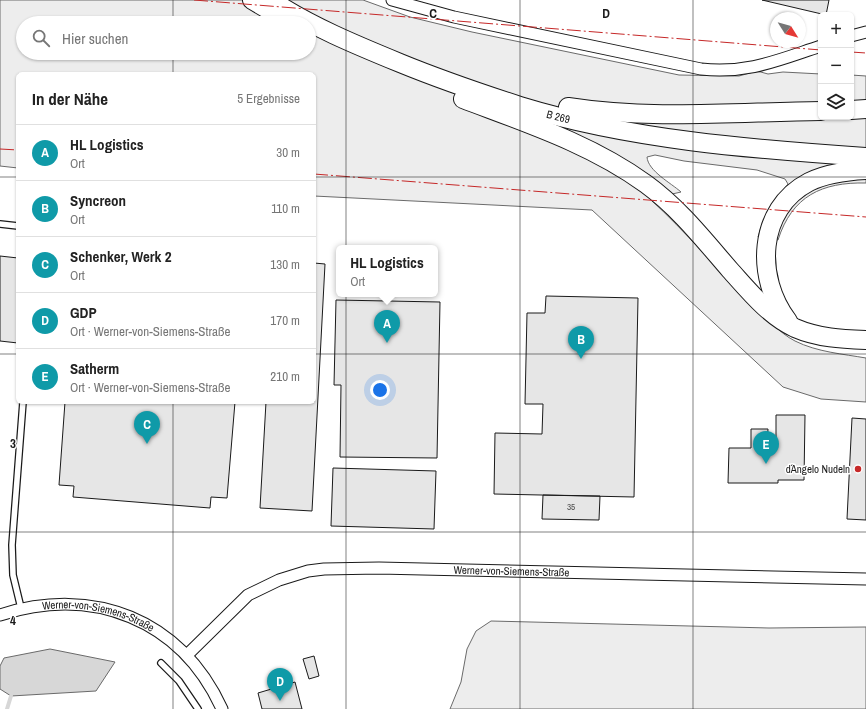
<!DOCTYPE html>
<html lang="de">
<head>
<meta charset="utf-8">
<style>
	:root { --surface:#fff; --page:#f2f2f2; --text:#222; --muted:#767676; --line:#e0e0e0; --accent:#2563eb }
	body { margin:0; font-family:"Archivo Narrow",sans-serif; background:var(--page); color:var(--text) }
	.controls { position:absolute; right:12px; top:12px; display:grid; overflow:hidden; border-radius:6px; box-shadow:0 1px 3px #0004 }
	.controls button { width:36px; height:36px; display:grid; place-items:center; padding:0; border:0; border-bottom:1px solid var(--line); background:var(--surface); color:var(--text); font:20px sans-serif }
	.compass { position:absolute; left:770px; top:12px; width:36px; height:36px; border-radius:50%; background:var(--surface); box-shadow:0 1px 3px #0004; rotate:127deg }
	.you { position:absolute; left:380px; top:390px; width:14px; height:14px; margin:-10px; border:3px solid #fff; border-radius:50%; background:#1a73e8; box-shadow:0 0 0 6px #1a73e833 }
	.badge { display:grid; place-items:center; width:26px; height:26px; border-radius:50%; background:var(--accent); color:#fff; font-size:13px; font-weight:700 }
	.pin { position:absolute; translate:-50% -33px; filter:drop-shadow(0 1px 2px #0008) }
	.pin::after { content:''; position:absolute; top:21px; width:14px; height:12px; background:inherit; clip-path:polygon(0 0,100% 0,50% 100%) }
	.popup { position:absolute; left:336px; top:245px; width:102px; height:52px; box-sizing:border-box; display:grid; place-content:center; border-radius:6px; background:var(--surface); filter:drop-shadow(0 1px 3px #0005); font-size:13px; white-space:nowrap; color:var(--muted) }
	.popup b { font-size:15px; color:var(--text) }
	.popup::after { content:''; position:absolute; left:50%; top:100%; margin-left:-8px; border:8px solid transparent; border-top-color:var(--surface) }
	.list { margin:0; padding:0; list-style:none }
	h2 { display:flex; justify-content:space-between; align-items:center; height:52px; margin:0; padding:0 16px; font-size:17px }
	h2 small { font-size:13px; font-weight:400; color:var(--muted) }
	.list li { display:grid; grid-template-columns:26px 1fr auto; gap:12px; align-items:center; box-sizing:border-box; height:56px; padding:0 16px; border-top:1px solid var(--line) }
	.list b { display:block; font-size:15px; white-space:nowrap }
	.list p { margin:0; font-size:13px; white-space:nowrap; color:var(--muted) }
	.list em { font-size:13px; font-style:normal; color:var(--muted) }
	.icon { flex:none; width:22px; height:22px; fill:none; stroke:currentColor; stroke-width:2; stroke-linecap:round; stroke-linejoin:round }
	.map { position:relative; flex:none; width:866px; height:709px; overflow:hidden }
	.search { position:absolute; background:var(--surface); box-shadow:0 1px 3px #0004; left:16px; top:16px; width:300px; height:44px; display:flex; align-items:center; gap:10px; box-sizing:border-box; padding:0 14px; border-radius:22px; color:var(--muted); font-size:15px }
	.panel { position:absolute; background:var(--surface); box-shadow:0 1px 3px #0004; left:16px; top:72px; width:300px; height:332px; border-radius:6px }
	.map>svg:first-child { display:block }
	.green { fill:#ededed; stroke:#6a6a6a; fill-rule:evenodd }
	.water { fill:#d7d7d7; stroke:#6a6a6a }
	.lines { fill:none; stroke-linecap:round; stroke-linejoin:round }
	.stream { stroke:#d7d7d7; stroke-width:4 }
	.building { fill:#e6e6e6; stroke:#1a1a1a }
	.service-casing { stroke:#1a1a1a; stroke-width:8 }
	.minor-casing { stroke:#1a1a1a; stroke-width:13 }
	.primary-casing { stroke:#1a1a1a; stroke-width:20 }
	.service { stroke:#fff; stroke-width:5.5 }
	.minor { stroke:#fff; stroke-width:11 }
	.primary { stroke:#fff; stroke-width:18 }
	.power { stroke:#c62828; stroke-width:1; stroke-dasharray:14 3 2 3; stroke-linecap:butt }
	.grid { fill:none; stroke:#1a1a1a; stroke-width:1; stroke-opacity:0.55 }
	.poi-dot { fill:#c62828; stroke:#fff; stroke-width:1.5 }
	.labels { text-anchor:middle; stroke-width:3; stroke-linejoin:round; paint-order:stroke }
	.number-label { font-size:9px; fill:#4d4d4d }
	.street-label { font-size:11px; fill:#1a1a1a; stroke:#fff }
	.poi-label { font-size:11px; fill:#1a1a1a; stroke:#fff; text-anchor:end }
	.grid-label { font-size:13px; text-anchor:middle; font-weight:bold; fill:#1a1a1a; stroke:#fff; stroke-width:3; stroke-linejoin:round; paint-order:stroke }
</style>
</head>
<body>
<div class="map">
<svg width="866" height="709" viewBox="0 0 866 709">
	<rect width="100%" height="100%" fill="#fff"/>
	<path class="green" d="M 0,0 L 363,0 L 410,17 L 472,32 L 679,75 L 739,76 L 757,71 L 768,74 L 783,72 L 821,74 L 821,117 L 851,117 L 851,75 L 866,76 L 866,183 C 822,182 792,196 778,240 L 758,237 C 765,213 773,202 788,184 L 785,179 L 757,170 L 684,161 L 655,155 L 647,157 C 648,171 671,183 681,192 L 650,199 C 686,232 717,269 752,303 C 765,316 779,333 795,341 C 817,352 843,354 866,358 L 866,402 L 821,399 L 783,387 L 592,210 L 314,196 L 314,74 L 18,74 L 18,168 L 0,166 ZM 23,23 L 309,23 L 309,53 L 23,53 Z
		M 491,621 L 769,628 L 866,627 L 866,709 L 450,709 L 461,682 L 467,649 L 476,631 Z"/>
	<path class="water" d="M 50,649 L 115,662 L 96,691 L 11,696 L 0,689 L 0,666 L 4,658 Z"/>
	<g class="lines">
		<path class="stream" d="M 7,709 L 11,696"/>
	</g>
	<path class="building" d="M 762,0 L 829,0 L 826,15 Z
		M 0,256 L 18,258 L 18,343 L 0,341 Z
		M 314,263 L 325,264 L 312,511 L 260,508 L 266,402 L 314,402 Z
		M 546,296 L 638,298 L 634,497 L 494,494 L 495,433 L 542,434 L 543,404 L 525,404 L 527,313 L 545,313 Z
		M 336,300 L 440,302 L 437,458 L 340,457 L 341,385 L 334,385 Z
		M 65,402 L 235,402 L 227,498 L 211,497 L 210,508 L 73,497 L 74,486 L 59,485 Z
		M 776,415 L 805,415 L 804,480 L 778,480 L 778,483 L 728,483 L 729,448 L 751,448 L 751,429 L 768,429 L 767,445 L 776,445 Z
		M 852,418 L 866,419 L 866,520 L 847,519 Z
		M 333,468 L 436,471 L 434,529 L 331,526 Z
		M 543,495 L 600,496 L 599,520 L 542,519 Z
		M 314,656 L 319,676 L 309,679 L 303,659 Z
		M 295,682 L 302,709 L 262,709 L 258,693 Z"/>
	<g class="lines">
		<g class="service-casing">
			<path id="service" d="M 0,224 L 18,226
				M 21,608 L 13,575 L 12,545 L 23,402
				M 161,663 L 179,681 L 198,709"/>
		</g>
		<g class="minor-casing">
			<g id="minor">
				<path d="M 392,0 L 454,17 L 701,69 C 748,74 778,60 821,46"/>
				<path d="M 851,36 L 866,32"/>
				<path id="s1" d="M 0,615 C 93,585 181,619 222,709"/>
				<path id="s2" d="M 187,655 L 248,595 L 279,580 L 308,571 L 324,569 L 379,568 L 866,579"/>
			</g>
		</g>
		<g class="primary-casing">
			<g id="primary">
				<path d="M 252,0 L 279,16"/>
				<path id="s3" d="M 271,0 C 310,26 356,45 400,63 C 439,79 480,93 520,106 C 631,140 751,149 866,157"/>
				<path d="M 463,99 C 526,123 591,144 646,184 C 679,208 704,240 730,270 C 749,291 769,316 795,328 C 818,338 842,339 866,340"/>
				<path d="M 568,107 C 651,120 737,112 821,111"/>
				<path d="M 851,110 L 866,109"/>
				<path d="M 788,321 C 755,278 757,209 809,182 C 827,173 847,171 866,170"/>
			</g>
		</g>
		<use href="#service" class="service"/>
		<use href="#minor" class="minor"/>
		<use href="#primary" class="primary"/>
		<path class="power" d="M 194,0 L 821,50
			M 851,52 L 866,53
			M 0,149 L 18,150
			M 314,174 L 866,217"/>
	</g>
	<path class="grid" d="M 173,0 L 173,23M 346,0 L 346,709M 520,0 L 520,709M 693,0 L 693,709M 173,53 L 173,74M 0,177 L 18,177M 314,177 L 866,177M 0,354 L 18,354M 314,354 L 866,354M 173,402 L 173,709M 0,532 L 866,532"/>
	<circle class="poi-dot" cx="858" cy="469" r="4"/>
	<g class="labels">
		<g class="number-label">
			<text x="571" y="510">35</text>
		</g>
		<g class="street-label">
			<text dy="4" stroke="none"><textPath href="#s3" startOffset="311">B 269</textPath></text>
			<text dy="4" stroke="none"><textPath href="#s2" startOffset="354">Werner-von-Siemens-Straße</textPath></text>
			<text dy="4" stroke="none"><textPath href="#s1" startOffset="101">Werner-von-Siemens-Straße</textPath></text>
		</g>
		<g class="poi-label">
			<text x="850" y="473">d´Angelo Nudeln</text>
		</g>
	</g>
	<g class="grid-label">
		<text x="433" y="18">C</text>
		<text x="606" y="18">D</text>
		<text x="13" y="448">3</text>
		<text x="13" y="625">4</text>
	</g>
</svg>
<div class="controls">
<button>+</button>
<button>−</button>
<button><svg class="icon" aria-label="layers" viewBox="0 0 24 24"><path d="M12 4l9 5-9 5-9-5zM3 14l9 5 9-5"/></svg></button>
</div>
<svg class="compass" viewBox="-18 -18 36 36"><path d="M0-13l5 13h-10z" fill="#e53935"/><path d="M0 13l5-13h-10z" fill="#767676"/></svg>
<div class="you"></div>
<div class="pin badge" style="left:387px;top:343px;background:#0f9aa8">A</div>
<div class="popup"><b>HL Logistics</b>Ort</div>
<div class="pin badge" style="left:581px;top:359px;background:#0f9aa8">B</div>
<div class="pin badge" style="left:147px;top:444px;background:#0f9aa8">C</div>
<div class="pin badge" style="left:280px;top:701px;background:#0f9aa8">D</div>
<div class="pin badge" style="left:766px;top:464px;background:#0f9aa8">E</div>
<div class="search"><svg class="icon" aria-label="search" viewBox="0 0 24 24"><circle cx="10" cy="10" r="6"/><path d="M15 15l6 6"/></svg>Hier suchen</div>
<section class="panel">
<h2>In der Nähe<small>5 Ergebnisse</small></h2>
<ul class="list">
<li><span class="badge" style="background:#0f9aa8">A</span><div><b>HL Logistics</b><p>Ort</p></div><em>30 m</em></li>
<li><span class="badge" style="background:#0f9aa8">B</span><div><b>Syncreon</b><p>Ort</p></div><em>110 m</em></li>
<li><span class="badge" style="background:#0f9aa8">C</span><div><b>Schenker, Werk 2</b><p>Ort</p></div><em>130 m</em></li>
<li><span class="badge" style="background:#0f9aa8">D</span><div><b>GDP</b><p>Ort · Werner-von-Siemens-Straße</p></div><em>170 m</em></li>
<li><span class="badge" style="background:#0f9aa8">E</span><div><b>Satherm</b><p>Ort · Werner-von-Siemens-Straße</p></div><em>210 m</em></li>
</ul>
</section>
</div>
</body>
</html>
